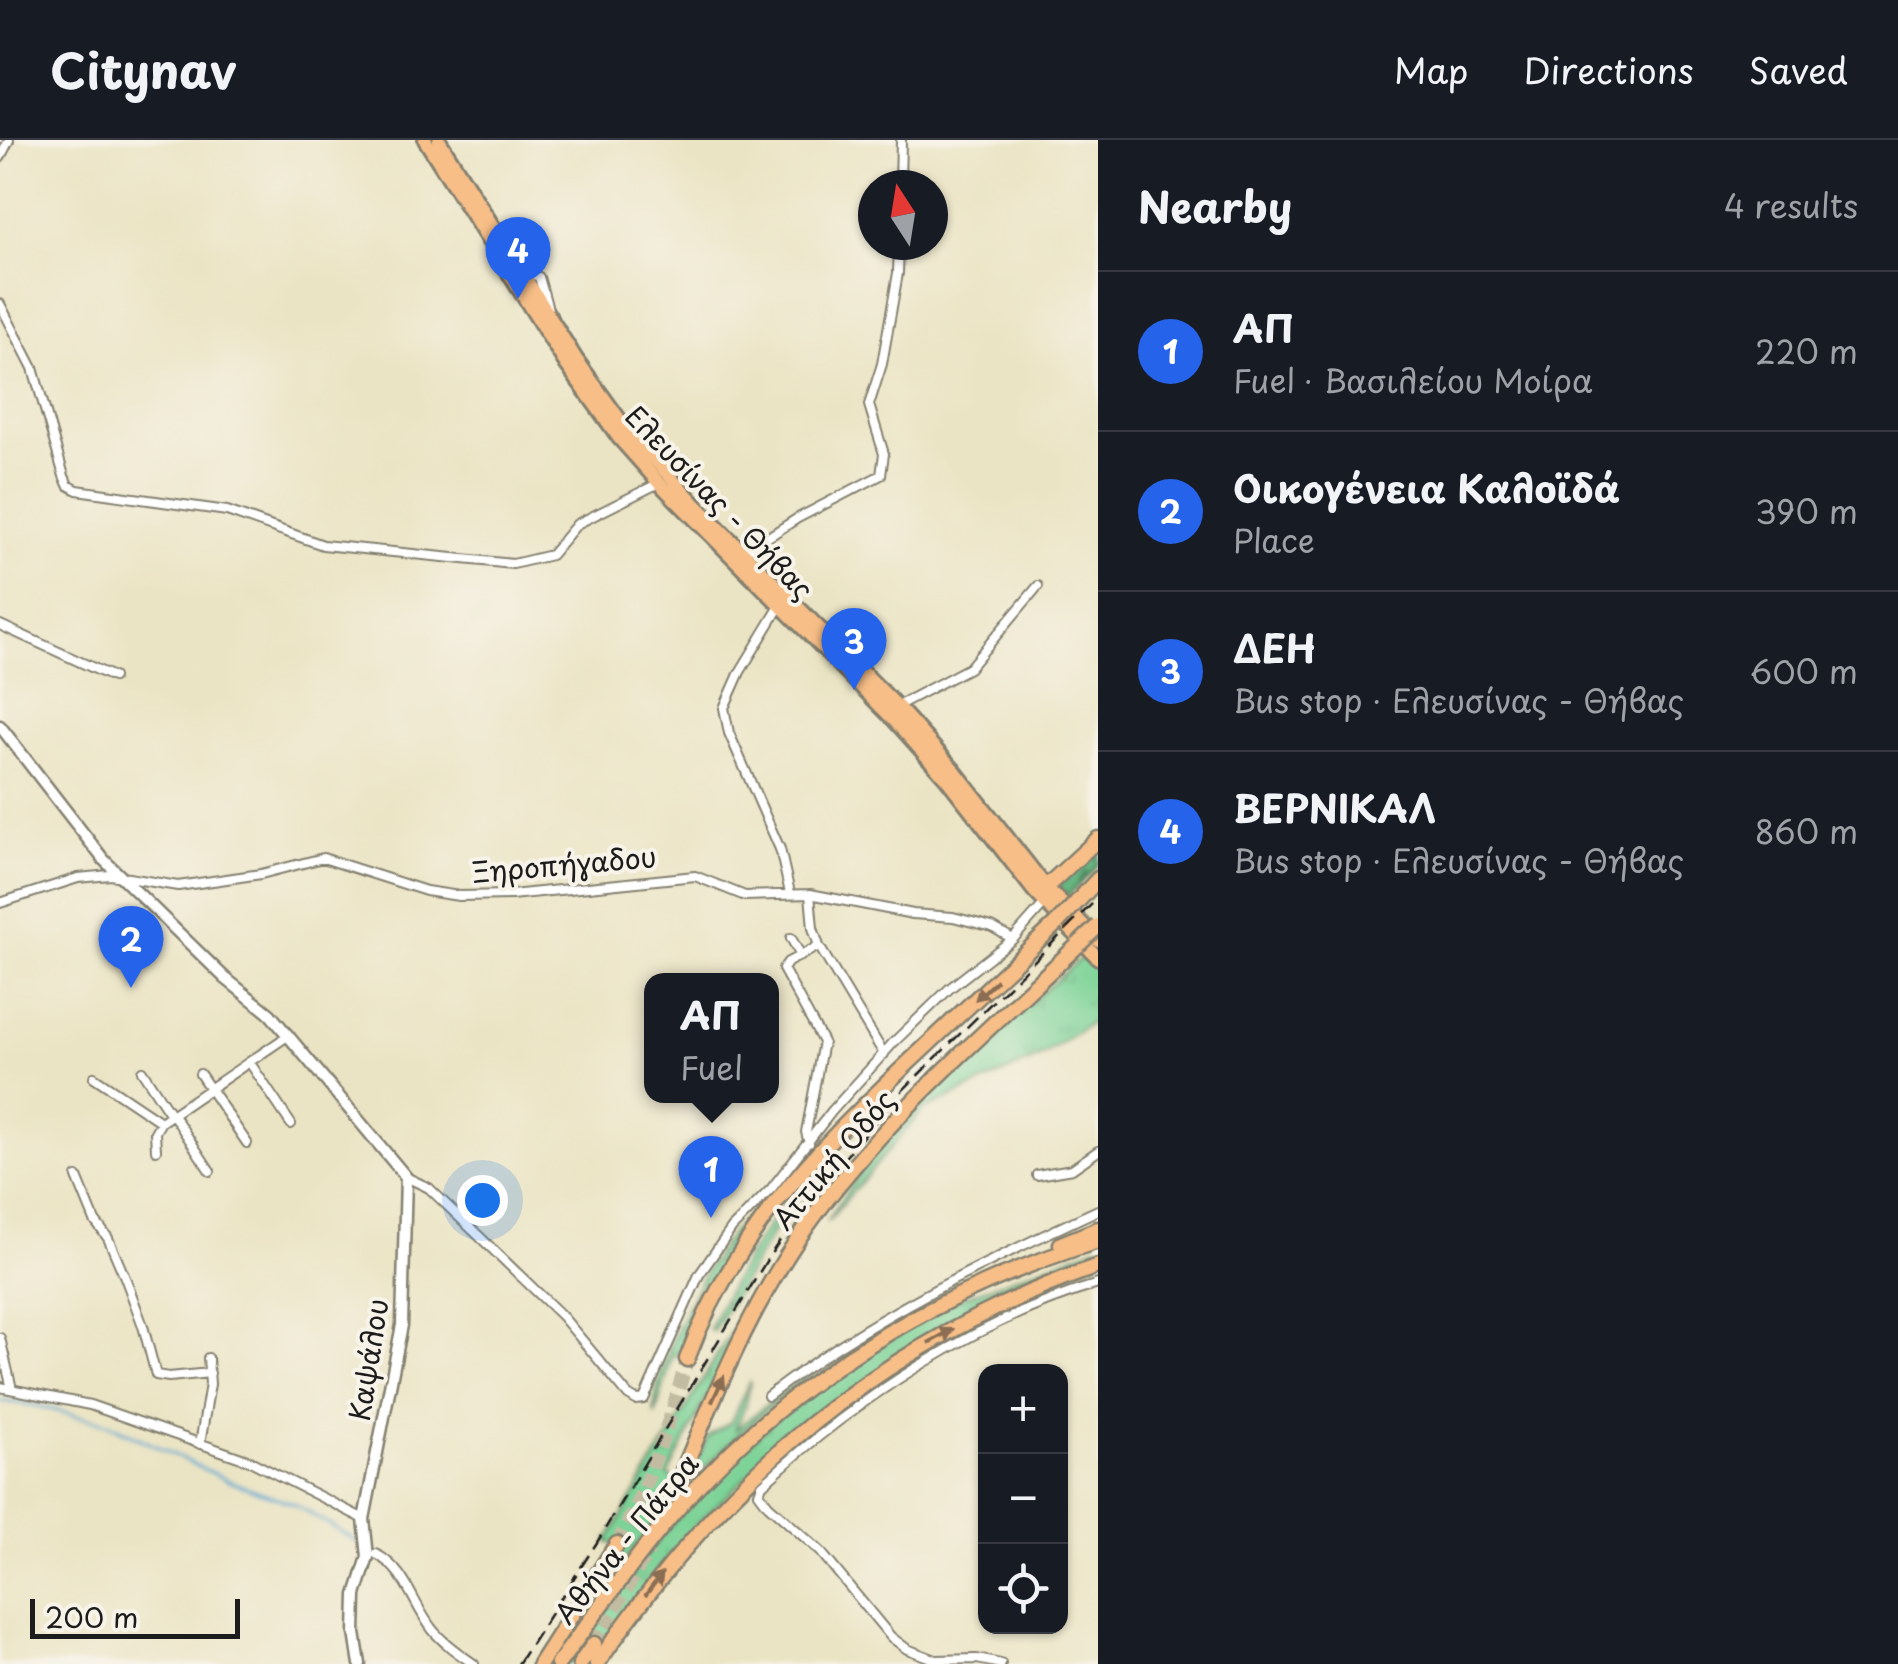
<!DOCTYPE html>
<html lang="en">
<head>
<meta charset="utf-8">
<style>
	:root { --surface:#171b24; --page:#242831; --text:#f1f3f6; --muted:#9ea1a6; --line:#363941; --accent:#2563eb }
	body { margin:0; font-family:"Playpen Sans",sans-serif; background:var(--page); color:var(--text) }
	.controls { position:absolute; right:30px; bottom:30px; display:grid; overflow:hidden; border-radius:20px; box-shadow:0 2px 8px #0004 }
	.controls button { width:90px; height:90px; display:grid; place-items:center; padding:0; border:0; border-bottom:2px solid var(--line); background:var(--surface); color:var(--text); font:50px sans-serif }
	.compass { position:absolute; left:858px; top:30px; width:90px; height:90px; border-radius:50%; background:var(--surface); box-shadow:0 2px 8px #0004; rotate:348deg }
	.scale { position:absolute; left:30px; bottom:25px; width:210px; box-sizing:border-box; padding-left:10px; border:5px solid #1c1c1c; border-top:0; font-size:28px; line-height:35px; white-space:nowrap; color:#1c1c1c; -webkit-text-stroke:8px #f7f3e8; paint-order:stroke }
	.you { position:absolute; left:482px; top:1060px; width:35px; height:35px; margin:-25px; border:8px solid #fff; border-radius:50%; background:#1a73e8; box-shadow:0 0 0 15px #1a73e833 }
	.badge { display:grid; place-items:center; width:65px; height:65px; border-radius:50%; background:var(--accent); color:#fff; font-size:32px; font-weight:700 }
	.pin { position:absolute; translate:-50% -82px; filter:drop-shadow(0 2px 5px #0008) }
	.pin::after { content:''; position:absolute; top:52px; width:35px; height:30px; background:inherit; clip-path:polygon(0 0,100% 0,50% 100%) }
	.popup { position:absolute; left:644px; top:833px; width:135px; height:130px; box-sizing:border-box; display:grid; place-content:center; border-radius:20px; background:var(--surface); filter:drop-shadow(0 2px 8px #0005); font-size:32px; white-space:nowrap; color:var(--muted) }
	.popup b { font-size:38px; color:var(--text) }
	.popup::after { content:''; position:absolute; left:50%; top:100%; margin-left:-20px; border:20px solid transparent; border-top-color:var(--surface) }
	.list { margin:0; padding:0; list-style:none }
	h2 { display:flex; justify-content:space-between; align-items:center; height:130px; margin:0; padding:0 40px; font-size:42px }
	h2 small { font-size:32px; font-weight:400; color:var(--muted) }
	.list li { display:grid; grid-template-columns:65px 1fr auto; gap:30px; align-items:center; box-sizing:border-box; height:160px; padding:0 40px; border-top:2px solid var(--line) }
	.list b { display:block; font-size:38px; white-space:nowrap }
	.list p { margin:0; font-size:32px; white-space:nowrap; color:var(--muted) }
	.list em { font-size:32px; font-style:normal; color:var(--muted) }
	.icon { flex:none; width:55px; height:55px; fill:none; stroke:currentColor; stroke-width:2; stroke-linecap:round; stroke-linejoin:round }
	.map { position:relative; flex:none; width:1098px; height:1524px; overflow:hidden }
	header { display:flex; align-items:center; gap:60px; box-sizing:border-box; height:140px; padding:0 50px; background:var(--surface); border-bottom:2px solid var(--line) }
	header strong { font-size:48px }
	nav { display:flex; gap:55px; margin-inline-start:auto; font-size:35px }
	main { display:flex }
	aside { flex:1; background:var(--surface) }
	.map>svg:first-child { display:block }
	.grass { fill:url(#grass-tufts); stroke:#4c785a; stroke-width:2.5 }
	.forest { fill:url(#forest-firs); stroke:#41684e; stroke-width:2.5 }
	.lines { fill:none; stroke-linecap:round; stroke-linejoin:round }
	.stream { stroke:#59a7d3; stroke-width:2.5 }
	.motorway-tunnel { stroke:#c2bca2; stroke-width:14; stroke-dasharray:14 7; stroke-linecap:butt }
	.minor-casing { stroke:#848070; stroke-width:12 }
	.tertiary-casing { stroke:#848070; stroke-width:15 }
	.primary-casing { stroke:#848070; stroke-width:18 }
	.motorway-casing { stroke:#848070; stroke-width:19 }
	.minor { stroke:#fff; stroke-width:8 }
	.tertiary { stroke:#fff; stroke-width:10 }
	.primary { stroke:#f7be87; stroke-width:12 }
	.motorway { stroke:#f7be87; stroke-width:14 }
	.rail { stroke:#1c1c1c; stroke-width:2.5; stroke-dasharray:15 8; stroke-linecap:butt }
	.motorway-bridge-casing { stroke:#848070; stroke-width:19; stroke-linecap:butt }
	.motorway-bridge { stroke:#f7be87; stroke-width:14 }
	.oneway { fill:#8a6d52 }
	.labels { text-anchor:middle; stroke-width:8; stroke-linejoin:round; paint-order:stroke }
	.street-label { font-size:28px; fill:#1c1c1c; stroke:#f7f3e8 }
</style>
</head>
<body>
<header>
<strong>Citynav</strong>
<nav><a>Map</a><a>Directions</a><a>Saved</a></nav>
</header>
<main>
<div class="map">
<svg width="1098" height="1524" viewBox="0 0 1098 1524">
	<defs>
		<pattern id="grass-tufts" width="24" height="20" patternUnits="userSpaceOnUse" patternTransform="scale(2.5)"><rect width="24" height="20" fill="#7dd397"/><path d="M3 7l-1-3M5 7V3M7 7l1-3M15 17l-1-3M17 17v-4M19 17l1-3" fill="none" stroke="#6bb582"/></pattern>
		<pattern id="forest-firs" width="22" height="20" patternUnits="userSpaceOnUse" patternTransform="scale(2.5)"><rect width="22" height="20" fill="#66b580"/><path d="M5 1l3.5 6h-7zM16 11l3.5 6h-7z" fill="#539268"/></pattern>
	</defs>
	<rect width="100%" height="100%" fill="#f7f3e8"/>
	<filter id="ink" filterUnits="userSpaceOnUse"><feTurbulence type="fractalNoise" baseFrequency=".01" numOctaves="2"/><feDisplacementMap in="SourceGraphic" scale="20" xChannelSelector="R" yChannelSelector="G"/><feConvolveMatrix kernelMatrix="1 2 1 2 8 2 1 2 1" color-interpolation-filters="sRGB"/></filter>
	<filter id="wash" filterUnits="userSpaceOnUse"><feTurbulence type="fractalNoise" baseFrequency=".0048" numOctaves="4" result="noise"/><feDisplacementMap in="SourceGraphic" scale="40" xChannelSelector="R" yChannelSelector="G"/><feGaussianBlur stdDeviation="2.25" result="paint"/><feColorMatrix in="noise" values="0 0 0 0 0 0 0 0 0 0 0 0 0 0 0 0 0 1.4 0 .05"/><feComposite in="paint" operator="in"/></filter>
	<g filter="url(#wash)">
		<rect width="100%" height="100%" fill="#ebe4c4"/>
		<path class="grass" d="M 1083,816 L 1098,830 L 1098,878 L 1040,917 L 923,970 L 827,1082 C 889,977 994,897 1083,816 Z
			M 828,1013 L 828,1018 L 771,1095 L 713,1191 L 709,1189 C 740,1122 777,1066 828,1013 Z
			M 746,1079 L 705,1153 L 677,1215 L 672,1217 L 655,1275 C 650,1232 711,1105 746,1079 Z
			M 1098,1106 L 1098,1121 L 1046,1140 L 804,1283 L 701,1380 L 657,1431 L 601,1507 L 589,1499 L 571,1524 L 566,1524 L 643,1418 L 707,1343 L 770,1284 L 843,1227 L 955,1160 Z
			M 759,1145 L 762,1147 L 668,1335 L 685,1346 L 709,1296 L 731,1282 L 750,1241 L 745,1266 L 735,1290 L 813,1228 L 869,1193 C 834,1218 798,1243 765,1271 C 699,1328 642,1395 590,1465 L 622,1410 L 607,1401 Z"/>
		<path class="forest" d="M 1098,705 L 1098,726 L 1067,757 L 1056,744 Z"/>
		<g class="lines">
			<path class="stream" d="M 0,1261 L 33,1265 L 107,1283 L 231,1342 L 295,1364 L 356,1401"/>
		</g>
	</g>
	<g filter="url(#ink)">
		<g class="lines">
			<path class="motorway-tunnel" d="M 664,1382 L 680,1338
				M 617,1404 C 648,1345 670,1284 687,1219
				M 594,1504 L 649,1410"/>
			<g class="minor-casing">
				<path id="minor" d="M 0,18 L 9,0
					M 900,45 L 901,0
					M 523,131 L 539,137 L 548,169
					M 0,164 L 33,228 L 64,336 L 68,345 L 77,350 L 227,371 L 323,405 L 513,424 L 551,415 L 577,384 L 659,343
					M 743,413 L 798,378 L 881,335 L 884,314 L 869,265 L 882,224 L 898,133 L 899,105
					M 780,466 L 740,532 L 724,568 L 729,593 L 780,709 L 790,753
					M 0,485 L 113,537
					M 897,566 L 969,528 L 1038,446
					M 810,754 L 813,788 L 819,806 L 884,914
					M 0,763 L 78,738 L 110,735 L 178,746 L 261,734 L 323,718 L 426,751 L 459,756 L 511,755 L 695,736 L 745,756 L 810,754 L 913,774 L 953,777 L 992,787 L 1013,799
					M 791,798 L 801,816
					M 250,923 L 291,984
					M 142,931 L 171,975
					M 200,934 L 247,1003
					M 94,937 L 161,982
					M 174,976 L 210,1031
					M 809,1003 L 806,992 L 823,902 L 783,829 L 788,822 L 819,806
					M 156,1010 L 155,992 L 161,982 L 289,895
					M 1037,1035 L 1072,1029 L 1098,1011
					M 77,1037 L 95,1081 L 108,1098 L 126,1140 L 143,1186 L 156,1235 L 169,1237 L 210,1233
					M 406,1037 L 429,1048 L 562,1176 L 628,1255 L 636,1260 L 644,1259 L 699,1135 L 732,1088 L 771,1049 L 832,971 L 893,903 L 950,848 L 1013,799 L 1045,763
					M 0,1198 L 12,1249
					M 0,1247 L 90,1265 L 250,1321 L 364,1379
					M 768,1256 C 869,1178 983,1123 1098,1070
					M 200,1304 L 210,1244 L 208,1218
					M 376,1414 C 406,1430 412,1463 432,1489 C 443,1503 459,1514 474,1524
					M 1001,1524 L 977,1519 L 936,1520 L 907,1509 L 891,1497 L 820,1411 L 768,1365 L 759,1353 L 762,1345 C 857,1258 974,1181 1098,1144"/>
			</g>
			<g class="tertiary-casing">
				<path id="tertiary" d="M 0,586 L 104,720 L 225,838 L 270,874 L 406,1037 L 402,1185 L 364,1379 L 368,1417 L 356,1455 L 355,1493 L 360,1524"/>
			</g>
			<g class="primary-casing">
				<path id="primary" d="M 425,0 L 566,224 L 619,298 L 659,343 L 894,580 L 946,638 L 1034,751 L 1098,818
					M 439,0 L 576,219 L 628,291 L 697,366 L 897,566 L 955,631 L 1046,747 L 1098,800"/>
			</g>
			<g class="motorway-casing">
				<path id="motorway" d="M 1046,747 L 1098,699
					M 1077,762 L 1098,739
					M 1061,1104 L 1098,1089
					M 687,1219 C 733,1095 813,1014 907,924 C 957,877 1007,830 1057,783
					M 680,1338 C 716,1251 752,1163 807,1086 C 880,982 986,892 1078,805
					M 540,1524 L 617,1404
					M 558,1524 C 599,1469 639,1412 684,1361 C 797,1234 937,1151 1098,1101
					M 580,1524 L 594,1504
					M 597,1524 C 726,1334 879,1202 1098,1126"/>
			</g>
			<use href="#minor" class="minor"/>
			<use href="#tertiary" class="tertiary"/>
			<use href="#primary" class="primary"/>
			<use href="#motorway" class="motorway"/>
			<path class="rail" d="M 518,1524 L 596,1404 L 768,1118 L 805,1064 L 900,953 L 1098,758"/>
			<g class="motorway-bridge-casing">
				<path id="motorway-bridge" d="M 1057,783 L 1077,762
					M 1078,805 L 1098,786"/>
			</g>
			<use href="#motorway-bridge" class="motorway-bridge"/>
		</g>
		<defs><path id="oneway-solid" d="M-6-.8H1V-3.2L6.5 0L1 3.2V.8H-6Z" transform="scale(2.5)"/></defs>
		<g class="oneway">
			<use href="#oneway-solid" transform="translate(986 850) rotate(137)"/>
			<use href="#oneway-solid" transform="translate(941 1196) rotate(-29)"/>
			<use href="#oneway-solid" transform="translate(718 1249) rotate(-65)"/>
			<use href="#oneway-solid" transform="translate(654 1444) rotate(-53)"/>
		</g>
	</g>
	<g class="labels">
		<g class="street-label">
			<text transform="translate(719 363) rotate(46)" y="10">Ελευσίνας - Θήβας</text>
			<text transform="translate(564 725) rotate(-5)" y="10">Ξηροπήγαδου</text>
			<text transform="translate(834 1020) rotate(-50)" y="10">Αττική Οδός</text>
			<text transform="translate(369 1220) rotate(-81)" y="10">Καψάλου</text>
			<text transform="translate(627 1399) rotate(-51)" y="10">Αθήνα - Πάτρα</text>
		</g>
	</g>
</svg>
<div class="controls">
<button>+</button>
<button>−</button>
<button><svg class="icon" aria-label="locate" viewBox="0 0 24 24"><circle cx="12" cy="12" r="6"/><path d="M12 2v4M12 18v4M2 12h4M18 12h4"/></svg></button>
</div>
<svg class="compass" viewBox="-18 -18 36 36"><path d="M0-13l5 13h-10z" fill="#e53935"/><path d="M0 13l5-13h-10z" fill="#9ea1a6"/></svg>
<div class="scale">200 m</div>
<div class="you"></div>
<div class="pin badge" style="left:711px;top:1078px">1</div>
<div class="popup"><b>ΑΠ</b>Fuel</div>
<div class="pin badge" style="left:131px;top:848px">2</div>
<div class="pin badge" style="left:854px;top:550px">3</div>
<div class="pin badge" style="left:518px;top:159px">4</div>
</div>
<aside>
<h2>Nearby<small>4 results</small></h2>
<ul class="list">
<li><span class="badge">1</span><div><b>ΑΠ</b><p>Fuel · Βασιλείου Μοίρα</p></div><em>220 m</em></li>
<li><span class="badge">2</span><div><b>Οικογένεια Καλοϊδά</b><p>Place</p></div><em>390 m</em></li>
<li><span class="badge">3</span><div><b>ΔΕΗ</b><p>Bus stop · Ελευσίνας - Θήβας</p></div><em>600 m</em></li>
<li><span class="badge">4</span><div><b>ΒΕΡΝΙΚΑΛ</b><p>Bus stop · Ελευσίνας - Θήβας</p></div><em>860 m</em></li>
</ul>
</aside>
</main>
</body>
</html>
